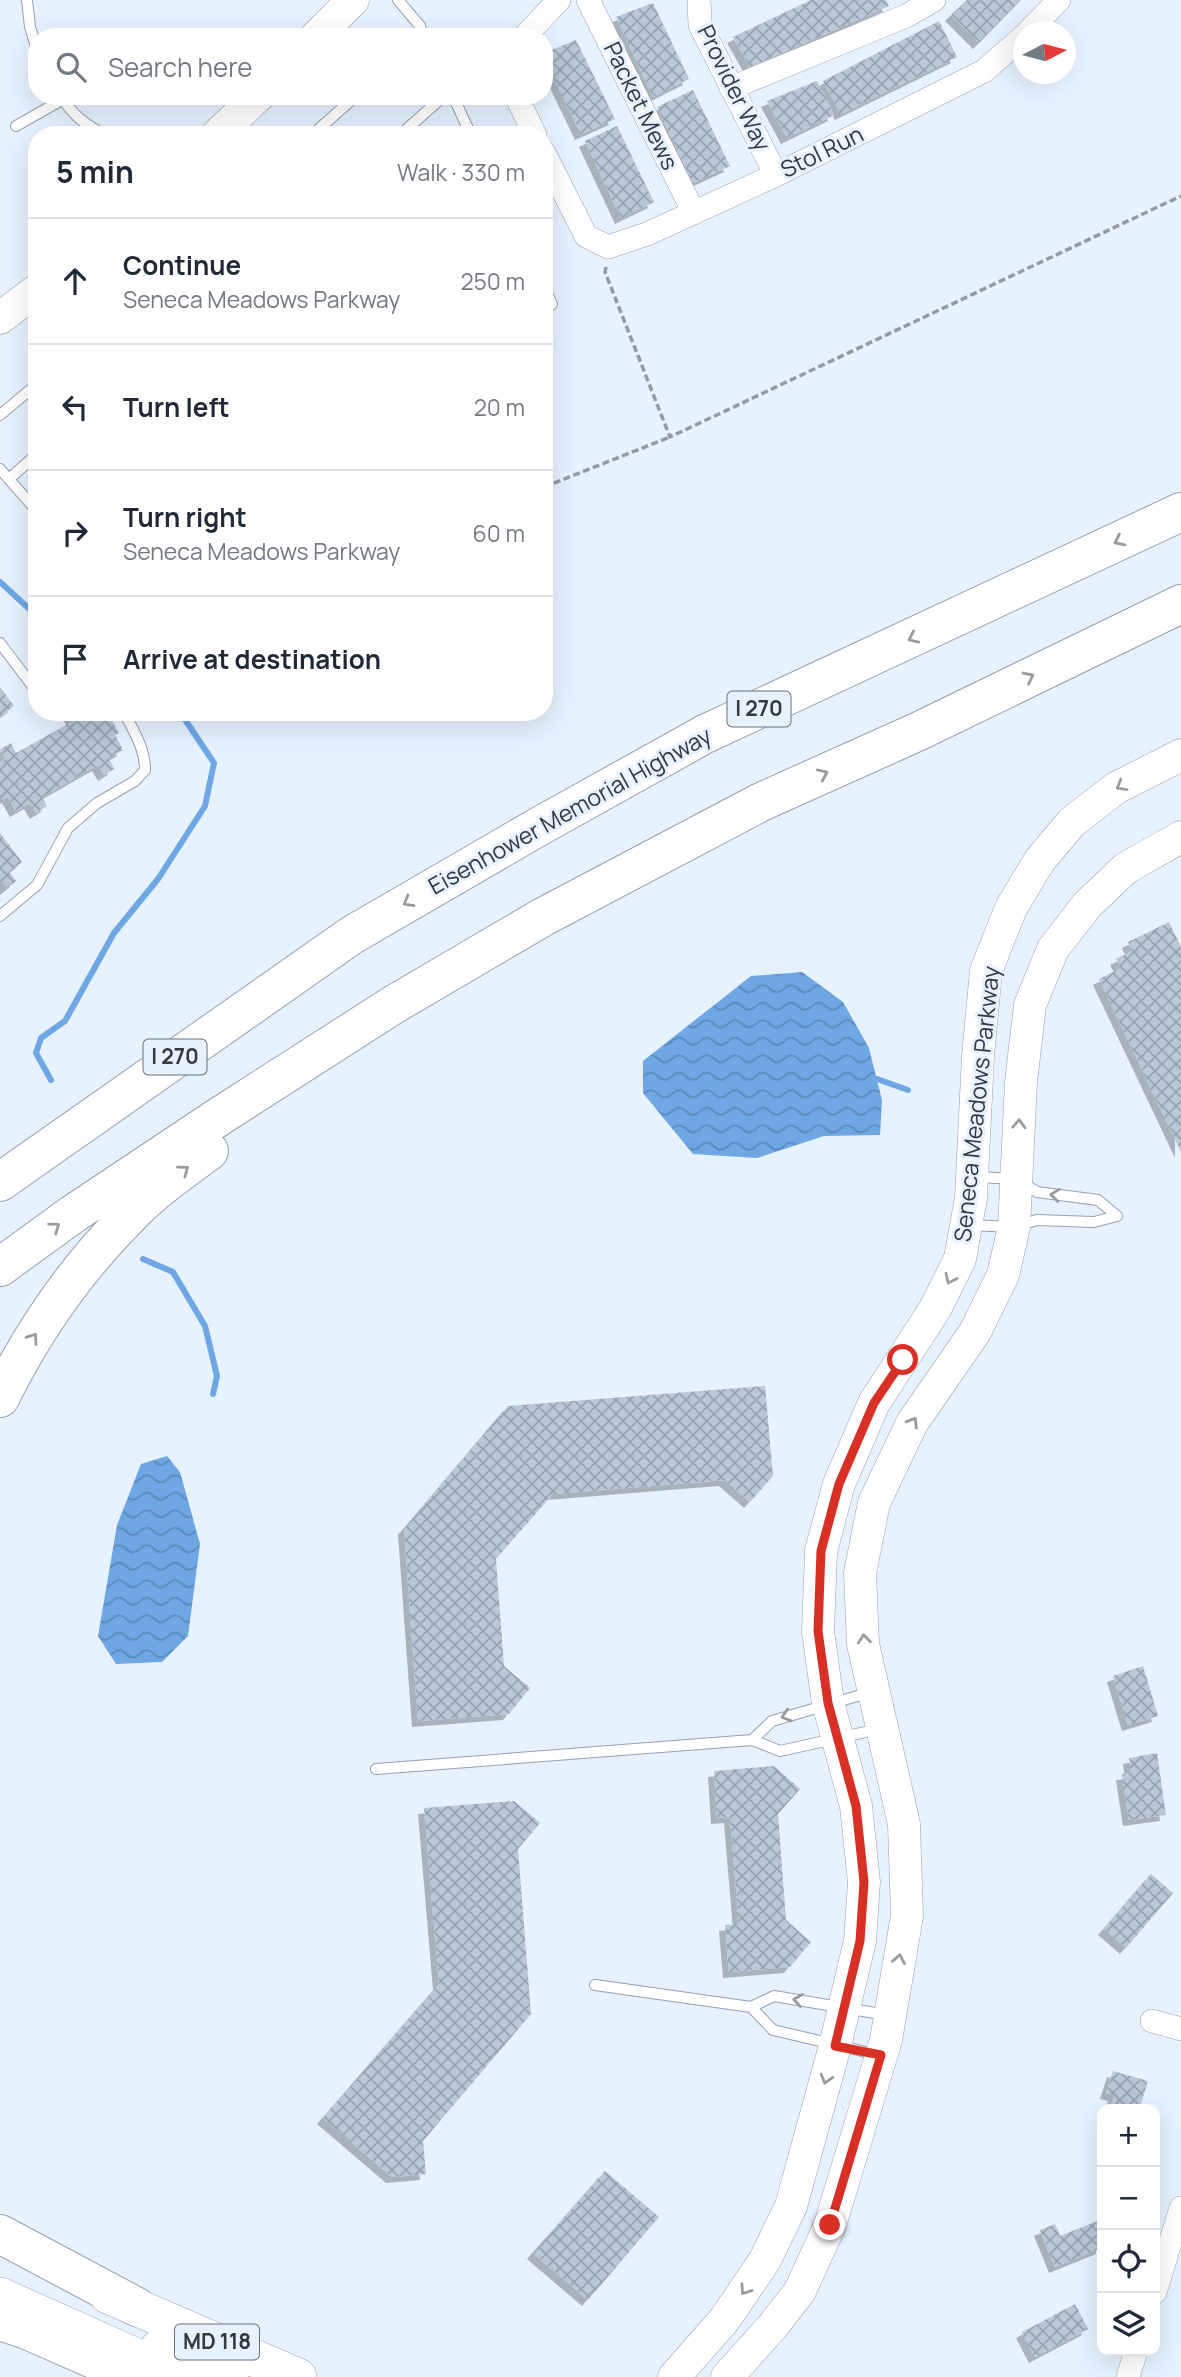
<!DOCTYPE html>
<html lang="en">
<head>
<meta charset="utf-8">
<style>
	:root { --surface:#fff; --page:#f2f2f3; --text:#1f2937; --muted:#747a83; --line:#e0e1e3 }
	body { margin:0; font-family:Manrope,sans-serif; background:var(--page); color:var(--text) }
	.controls { position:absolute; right:21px; bottom:21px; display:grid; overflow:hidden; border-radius:14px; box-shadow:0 7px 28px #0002 }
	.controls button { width:63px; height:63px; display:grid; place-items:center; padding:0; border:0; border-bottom:2px solid var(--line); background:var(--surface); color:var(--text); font:35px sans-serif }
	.compass { position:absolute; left:1013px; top:21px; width:63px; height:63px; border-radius:50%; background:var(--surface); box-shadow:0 7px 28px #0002; rotate:84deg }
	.stop { position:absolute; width:21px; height:21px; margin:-16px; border:5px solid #d93025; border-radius:50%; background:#fff }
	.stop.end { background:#d93025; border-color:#fff; box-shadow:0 2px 7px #0008 }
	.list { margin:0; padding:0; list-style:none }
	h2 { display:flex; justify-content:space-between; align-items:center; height:91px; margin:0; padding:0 28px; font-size:30px }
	h2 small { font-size:23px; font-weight:400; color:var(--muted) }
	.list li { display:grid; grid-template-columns:46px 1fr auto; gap:21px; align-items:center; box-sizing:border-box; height:126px; padding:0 28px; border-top:2px solid var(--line) }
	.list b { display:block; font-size:26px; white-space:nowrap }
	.list p { margin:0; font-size:23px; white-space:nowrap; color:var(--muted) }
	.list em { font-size:23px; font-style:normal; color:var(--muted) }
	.icon { flex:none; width:38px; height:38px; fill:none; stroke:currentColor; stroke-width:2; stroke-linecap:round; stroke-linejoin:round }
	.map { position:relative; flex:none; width:1181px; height:2377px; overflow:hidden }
	.search { position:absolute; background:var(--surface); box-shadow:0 7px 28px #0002; left:28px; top:28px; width:525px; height:77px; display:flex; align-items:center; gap:18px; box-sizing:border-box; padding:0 24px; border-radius:28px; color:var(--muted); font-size:26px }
	.panel { position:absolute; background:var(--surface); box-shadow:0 7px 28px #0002; left:28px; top:126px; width:525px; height:595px; border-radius:28px }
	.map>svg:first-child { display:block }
	.water { fill:url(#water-waves) }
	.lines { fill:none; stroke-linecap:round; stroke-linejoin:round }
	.stream { stroke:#6ea7e4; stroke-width:6 }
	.building { fill:url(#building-cross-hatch); filter:url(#shadow) }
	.lane-casing { stroke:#93a1b1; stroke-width:12 }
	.street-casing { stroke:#93a1b1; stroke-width:24 }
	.secondary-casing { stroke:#93a1b1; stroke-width:33 }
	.primary-casing { stroke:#93a1b1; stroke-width:38 }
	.highway-casing { stroke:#93a1b1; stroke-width:40 }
	.path { stroke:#929ba5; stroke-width:3.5; stroke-dasharray:7 3.5; stroke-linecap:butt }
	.lane { stroke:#fff; stroke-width:10 }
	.street { stroke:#fff; stroke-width:23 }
	.secondary { stroke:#fff; stroke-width:32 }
	.primary { stroke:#fff; stroke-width:37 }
	.highway { stroke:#fff; stroke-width:38 }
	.oneway { stroke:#999c9f }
	.route { stroke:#d93025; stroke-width:9 }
	.labels { text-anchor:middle; stroke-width:6; stroke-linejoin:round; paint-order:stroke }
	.shield { fill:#e6f2ff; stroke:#697079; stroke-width:2 }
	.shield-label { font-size:21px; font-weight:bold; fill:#33393f }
	.street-label { font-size:23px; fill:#33393f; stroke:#e6f2ff }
</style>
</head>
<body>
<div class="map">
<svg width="1181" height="2377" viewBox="0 0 1181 2377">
	<defs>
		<pattern id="water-waves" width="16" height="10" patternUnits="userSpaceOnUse" patternTransform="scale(1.75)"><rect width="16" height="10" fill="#6ea7e4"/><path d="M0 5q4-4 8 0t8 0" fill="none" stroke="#5b89ba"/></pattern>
		<pattern id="building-cross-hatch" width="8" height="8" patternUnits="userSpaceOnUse" patternTransform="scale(1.75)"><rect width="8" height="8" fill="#b9c7d7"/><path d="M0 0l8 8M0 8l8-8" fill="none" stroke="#97a3b0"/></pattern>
		<filter id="shadow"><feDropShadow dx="-6" dy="6" stdDeviation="0" flood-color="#0004"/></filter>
	</defs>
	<rect width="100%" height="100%" fill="#e6f2ff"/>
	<path class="water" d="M 802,972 L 843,1002 L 869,1048 L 882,1100 L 880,1135 L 824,1136 L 757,1158 L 693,1154 L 643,1093 L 643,1061 L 751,976 Z
		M 167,1456 L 180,1472 L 200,1544 L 188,1636 L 162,1662 L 116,1664 L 98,1636 L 117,1525 L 141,1464 Z"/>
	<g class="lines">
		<path class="stream" d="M 0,582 L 37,616
			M 877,1079 L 908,1090
			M 51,1080 L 36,1053 L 41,1038 L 65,1021 L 114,933 L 158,879 L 205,806 L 214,763 L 180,712
			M 143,1259 L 173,1272 L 205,1326 L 217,1376 L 213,1394"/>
	</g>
	<path class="building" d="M 811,0 L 886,0 L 889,6 L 750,67 L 733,37 Z
		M 967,0 L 1021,0 L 979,43 L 951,15 Z
		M 653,3 L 689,79 L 653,97 L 616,17 Z
		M 939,21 L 957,57 L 841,114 L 823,81 Z
		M 576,40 L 615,119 L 581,134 L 544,57 L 544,53 Z
		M 817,81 L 834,115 L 787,138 L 767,101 Z
		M 693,90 L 730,166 L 693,183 L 657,107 Z
		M 617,126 L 654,202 L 621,218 L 585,141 Z
		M 0,687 L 14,706 L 0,717 Z
		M 68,712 L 102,712 L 107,721 L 111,719 L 119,733 L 115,735 L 123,750 L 109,758 L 114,769 L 104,775 L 98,765 L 42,797 L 47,806 L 36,813 L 30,803 L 16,811 L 8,797 L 2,800 L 0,796 L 0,762 L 5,759 L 0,749 L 11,743 L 16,753 L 73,721 Z
		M 0,833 L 22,862 L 9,872 L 16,881 L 6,889 L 0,881 Z
		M 1169,922 L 1181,947 L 1181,1152 L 1099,979 L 1121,968 L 1116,959 L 1132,951 L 1128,942 Z
		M 765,1386 L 773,1476 L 750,1502 L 725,1480 L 553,1494 L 496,1559 L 504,1666 L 530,1688 L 509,1714 L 418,1721 L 404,1529 L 508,1406 Z
		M 1143,1666 L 1158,1716 L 1128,1725 L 1113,1676 Z
		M 1157,1753 L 1166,1815 L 1129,1820 L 1122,1774 L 1131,1773 L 1129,1758 Z
		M 774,1766 L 800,1789 L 778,1814 L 786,1920 L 811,1942 L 790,1967 L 729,1972 L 725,1925 L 739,1924 L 730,1817 L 717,1818 L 714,1771 Z
		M 514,1801 L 540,1823 L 518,1849 L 531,2014 L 423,2141 L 426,2174 L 392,2177 L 323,2118 L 439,1984 L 424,1808 Z
		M 1151,1874 L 1173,1893 L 1126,1948 L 1104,1929 Z
		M 1113,2071 L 1148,2081 L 1139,2109 L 1110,2109 L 1114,2095 L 1106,2093 Z
		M 605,2171 L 659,2217 L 588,2300 L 533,2253 Z
		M 1100,2220 L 1102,2227 L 1102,2248 L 1055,2267 L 1040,2230 L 1055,2224 L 1060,2236 Z
		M 1075,2304 L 1088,2329 L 1035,2357 L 1022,2332 Z"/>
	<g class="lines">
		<g class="lane-casing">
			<path id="lane" d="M 27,0 L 30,27 L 37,50
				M 398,0 L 420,26 L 424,37
				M 61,96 C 72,115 86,125 105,135
				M 453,96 L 471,135
				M 16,126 L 69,96
				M 312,135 L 356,96
				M 400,135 L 444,96
				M 544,287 L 552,304 L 544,311
				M 0,415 L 37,384
				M 0,469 L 37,511
				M 9,479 L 37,454
				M 0,643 L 37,692
				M 0,916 L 37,885 L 68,828 L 97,803 L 135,781 L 145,770 C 145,748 134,732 124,712
				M 977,1177 L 1017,1179 L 1037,1192 L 1098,1200 L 1117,1216
				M 969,1225 L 1014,1227 L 1037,1220 L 1094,1222 L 1117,1216
				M 752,1740 L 772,1721 L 871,1692
				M 376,1769 L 752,1740 L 780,1751 L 879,1729
				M 595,1985 L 751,2007 L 774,1996 L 887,2015
				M 751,2007 L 773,2030 L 879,2055"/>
		</g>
		<g class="street-casing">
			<path id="street" d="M 588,0 L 694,213
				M 699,0 L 700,25 L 776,175
				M 1028,32 L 1059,0
				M 524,37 L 559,0
				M 731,88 L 906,16 L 934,0
				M 516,96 L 535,135
				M 544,153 L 586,236 L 608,247 L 647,234 L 776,175 L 984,71 L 1024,36
				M 1152,2021 L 1181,2029
				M 1155,2292 L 1181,2208
				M 1128,2377 L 1136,2351"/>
		</g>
		<g class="secondary-casing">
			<path id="secondary" d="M 316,37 L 353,0
				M 217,135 L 258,96
				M 0,318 L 37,290
				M 674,2377 L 725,2319 L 765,2260 L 791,2206 L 835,2046 L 860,1941 L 864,1882 L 856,1806 L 828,1703 L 818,1631 L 821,1551 L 839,1484 L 874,1403 L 935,1309 L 960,1259 L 971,1198 L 978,1056 L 986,971 L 1011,908 L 1040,860 L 1072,822 L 1116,788 L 1181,755
				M 727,2377 L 772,2327 L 800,2291 L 830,2225 L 886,2040 L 907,1916 L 904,1824 L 863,1644 L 860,1573 L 874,1503 L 912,1423 L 975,1332 L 1003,1275 L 1014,1227 L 1021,1082 L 1030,1005 L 1053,949 L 1087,905 L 1126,868 L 1181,837"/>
		</g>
		<g class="primary-casing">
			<path id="primary" d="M 108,2295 L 298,2377
				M 0,2296 L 181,2377
				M 158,2349 L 230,2377"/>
		</g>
		<g class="highway-casing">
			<path id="highway" d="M 0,1182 L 352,935 L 538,827 L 705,734 L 1181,512
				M 0,1267 L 73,1214 L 220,1116 L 393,1005 L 543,917 L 761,802 L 917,732 L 1181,604
				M 0,1398 C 33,1331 77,1268 130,1215 C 153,1191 182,1171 209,1151
				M 0,2234 L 137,2307
				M 0,2321 L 27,2330 L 134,2377"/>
		</g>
		<path class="path" d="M 606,267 L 605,272 L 670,437 L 1181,196
			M 544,487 L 670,437"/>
		<use href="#lane" class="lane"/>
		<use href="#street" class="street"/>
		<use href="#secondary" class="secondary"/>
		<use href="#primary" class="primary"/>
		<use href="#highway" class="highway"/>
	</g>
	<defs><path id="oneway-chevron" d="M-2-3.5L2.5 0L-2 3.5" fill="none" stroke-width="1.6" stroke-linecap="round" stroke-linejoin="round" transform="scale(1.75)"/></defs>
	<g class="oneway">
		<use href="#oneway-chevron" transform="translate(1119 541) rotate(154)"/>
		<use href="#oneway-chevron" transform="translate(913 638) rotate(155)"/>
		<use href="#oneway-chevron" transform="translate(1029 677) rotate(-26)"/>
		<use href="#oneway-chevron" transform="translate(823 774) rotate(-24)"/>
		<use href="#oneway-chevron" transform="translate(1121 786) rotate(150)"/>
		<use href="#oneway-chevron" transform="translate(408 902) rotate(150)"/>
		<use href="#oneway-chevron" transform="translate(1019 1124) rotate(-87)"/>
		<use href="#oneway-chevron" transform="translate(184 1170) rotate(-37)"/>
		<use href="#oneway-chevron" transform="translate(1055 1195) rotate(-173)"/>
		<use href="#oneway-chevron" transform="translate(55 1227) rotate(-36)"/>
		<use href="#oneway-chevron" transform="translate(950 1279) rotate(116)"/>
		<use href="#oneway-chevron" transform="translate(33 1338) rotate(-55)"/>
		<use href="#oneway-chevron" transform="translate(913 1422) rotate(-59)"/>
		<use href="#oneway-chevron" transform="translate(864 1639) rotate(-96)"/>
		<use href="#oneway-chevron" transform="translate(786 1716) rotate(163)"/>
		<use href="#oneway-chevron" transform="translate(899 1959) rotate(-80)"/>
		<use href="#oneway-chevron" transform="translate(798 2000) rotate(-171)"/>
		<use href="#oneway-chevron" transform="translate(826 2079) rotate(106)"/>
		<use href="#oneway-chevron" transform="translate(745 2290) rotate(124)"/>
	</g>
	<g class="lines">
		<path class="route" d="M 830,2225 L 881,2055 L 835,2046 L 860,1941 L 864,1882 L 856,1806 L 828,1703 L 818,1631 L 821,1551 L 839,1484 L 874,1403 L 903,1360"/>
	</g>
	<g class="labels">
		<g class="shield">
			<rect x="727.5" y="691.5" width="63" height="35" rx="5"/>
			<rect x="143.5" y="1039.5" width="63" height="35" rx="5"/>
			<rect x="175" y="2324.5" width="84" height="35" rx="5"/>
		</g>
		<g class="shield-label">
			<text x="759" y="716">I 270</text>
			<text x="175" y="1064">I 270</text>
			<text x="217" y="2349">MD 118</text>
		</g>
		<g class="street-label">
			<text transform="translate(734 88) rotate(64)" y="8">Provider Way</text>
			<text transform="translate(641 106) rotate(64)" y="8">Packet Mews</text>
			<text transform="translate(822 152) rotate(-26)" y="8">Stol Run</text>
			<text transform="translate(570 811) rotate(-29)" y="8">Eisenhower Memorial Highway</text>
			<text transform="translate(977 1104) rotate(-84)" y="8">Seneca Meadows Parkway</text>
		</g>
	</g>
</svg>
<div class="controls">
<button>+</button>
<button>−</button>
<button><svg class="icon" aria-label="locate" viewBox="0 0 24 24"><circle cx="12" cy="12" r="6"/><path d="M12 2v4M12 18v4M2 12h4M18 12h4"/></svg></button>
<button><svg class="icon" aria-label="layers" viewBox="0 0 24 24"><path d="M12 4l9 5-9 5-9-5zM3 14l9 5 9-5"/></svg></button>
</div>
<svg class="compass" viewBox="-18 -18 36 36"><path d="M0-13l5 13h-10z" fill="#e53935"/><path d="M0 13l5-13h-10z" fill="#747a83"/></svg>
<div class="stop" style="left:903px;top:1360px"></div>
<div class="stop end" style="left:830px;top:2225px"></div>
<div class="search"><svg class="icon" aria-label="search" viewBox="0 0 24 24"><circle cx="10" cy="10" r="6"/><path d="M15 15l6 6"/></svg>Search here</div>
<section class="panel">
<h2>5 min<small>Walk · 330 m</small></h2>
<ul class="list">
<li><svg class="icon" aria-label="ahead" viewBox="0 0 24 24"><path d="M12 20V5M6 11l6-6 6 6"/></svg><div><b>Continue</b><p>Seneca Meadows Parkway</p></div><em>250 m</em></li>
<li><svg class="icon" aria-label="left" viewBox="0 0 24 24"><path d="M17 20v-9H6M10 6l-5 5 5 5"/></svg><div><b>Turn left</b></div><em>20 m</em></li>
<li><svg class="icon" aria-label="right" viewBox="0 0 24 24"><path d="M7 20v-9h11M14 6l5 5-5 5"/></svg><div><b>Turn right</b><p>Seneca Meadows Parkway</p></div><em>60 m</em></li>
<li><svg class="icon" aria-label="arrive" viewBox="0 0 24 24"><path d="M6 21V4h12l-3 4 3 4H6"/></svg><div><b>Arrive at destination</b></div></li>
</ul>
</section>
</div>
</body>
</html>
